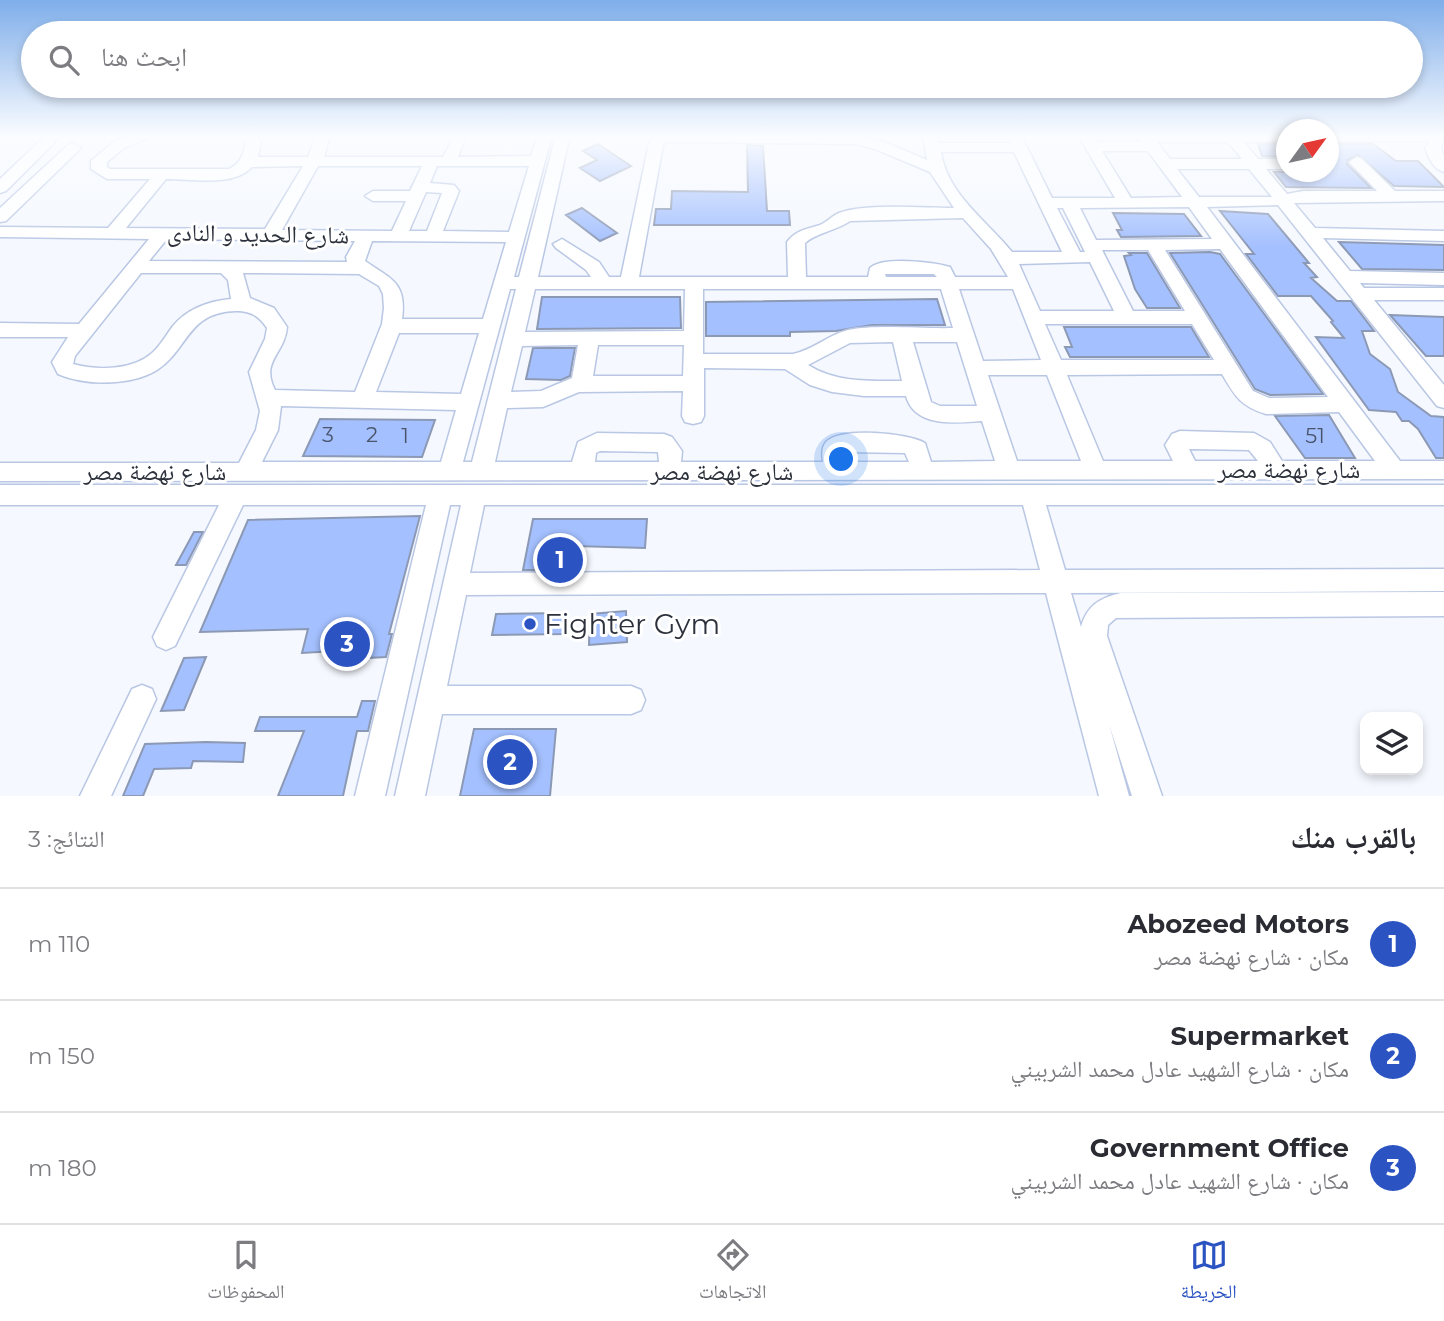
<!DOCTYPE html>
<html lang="ar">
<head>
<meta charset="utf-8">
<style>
	:root { --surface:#fff; --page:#f7f7f7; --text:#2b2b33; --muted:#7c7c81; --line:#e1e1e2; --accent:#2b53c2 }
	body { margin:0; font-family:Montserrat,"Noto Naskh Arabic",sans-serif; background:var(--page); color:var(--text); direction:rtl }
	.controls { position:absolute; right:21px; bottom:21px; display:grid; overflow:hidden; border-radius:14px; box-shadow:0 4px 10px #0003 }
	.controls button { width:63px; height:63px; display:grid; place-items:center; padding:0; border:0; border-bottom:2px solid var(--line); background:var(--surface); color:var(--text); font:35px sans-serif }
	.compass { position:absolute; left:1276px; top:119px; width:63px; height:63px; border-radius:50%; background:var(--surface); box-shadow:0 4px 10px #0003; rotate:57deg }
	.you { position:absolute; left:842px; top:460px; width:24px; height:24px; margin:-18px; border:5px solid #fff; border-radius:50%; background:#1a73e8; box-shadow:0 0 0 10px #1a73e833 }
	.badge { display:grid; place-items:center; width:46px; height:46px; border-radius:50%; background:var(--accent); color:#fff; font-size:23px; font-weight:700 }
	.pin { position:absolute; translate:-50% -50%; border:4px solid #fff; box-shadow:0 2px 7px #0006 }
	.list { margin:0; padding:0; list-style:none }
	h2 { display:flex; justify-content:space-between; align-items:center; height:91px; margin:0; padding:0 28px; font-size:30px }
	h2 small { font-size:23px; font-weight:400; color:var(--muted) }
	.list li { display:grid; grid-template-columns:46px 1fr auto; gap:21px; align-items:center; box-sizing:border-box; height:112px; padding:0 28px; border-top:2px solid var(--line) }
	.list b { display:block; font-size:26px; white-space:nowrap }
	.list p { margin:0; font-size:23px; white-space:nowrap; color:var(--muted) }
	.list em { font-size:23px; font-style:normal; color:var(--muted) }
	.icon { flex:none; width:38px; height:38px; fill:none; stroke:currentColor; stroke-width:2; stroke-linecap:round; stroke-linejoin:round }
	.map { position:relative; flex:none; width:1444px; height:796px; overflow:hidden; direction:ltr }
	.search { position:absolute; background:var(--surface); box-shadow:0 4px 10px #0003; left:21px; right:21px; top:21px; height:77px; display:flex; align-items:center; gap:18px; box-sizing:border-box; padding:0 24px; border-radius:38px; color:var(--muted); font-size:26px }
	.sheet { height:427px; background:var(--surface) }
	nav { display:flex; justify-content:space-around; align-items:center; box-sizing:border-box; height:98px; border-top:2px solid var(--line); background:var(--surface); font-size:19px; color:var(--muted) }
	nav a { display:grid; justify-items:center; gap:4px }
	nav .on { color:var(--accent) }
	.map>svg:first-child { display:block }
	.building { fill:#a4c0fe; stroke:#8c99b5; stroke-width:2 }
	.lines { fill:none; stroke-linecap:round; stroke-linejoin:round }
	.minor-casing { stroke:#b9c7e4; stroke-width:3 }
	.minor { fill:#fff; fill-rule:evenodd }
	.poi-dot { fill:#2b53c2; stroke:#fff; stroke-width:2.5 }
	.labels { text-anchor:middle; stroke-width:6; stroke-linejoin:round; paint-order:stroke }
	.number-label { font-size:21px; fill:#4a556c }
	.street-label { font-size:24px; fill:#2c313c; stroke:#fff }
	.near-poi-label { font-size:28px; fill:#2c313c; stroke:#fff; text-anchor:start }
</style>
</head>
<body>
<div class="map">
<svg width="1444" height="796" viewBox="0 0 1444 796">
	<rect width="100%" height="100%" fill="#f5f8fe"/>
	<path class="building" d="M 598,144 L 631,166 L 600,181 L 580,168 L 597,160 L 583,151 Z
		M 1286,144 L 1286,157 L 1262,156 L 1258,144 Z
		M 1328,144 L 1373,144 L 1396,161 L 1418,161 L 1444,187 L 1394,186 L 1358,155 L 1348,160 L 1347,164 L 1371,188 L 1286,187 L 1274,172 L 1328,172 Z
		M 747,145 L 763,146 L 767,211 L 789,211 L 790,225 L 654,225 L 656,209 L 671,209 L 672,191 L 748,192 Z
		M 582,208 L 617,233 L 600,241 L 566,215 Z
		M 1220,211 L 1268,214 L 1309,263 L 1304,263 L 1317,277 L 1311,278 L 1337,301 L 1351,301 L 1374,331 L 1362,331 L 1370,354 L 1390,369 L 1398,392 L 1431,416 L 1444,417 L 1444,458 L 1436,458 L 1418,429 L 1409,421 L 1402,421 L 1396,412 L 1369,410 L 1316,337 L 1344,338 L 1331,322 L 1333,321 L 1311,296 L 1278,296 L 1246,254 L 1254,254 Z
		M 1113,213 L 1184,214 L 1201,236 L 1121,237 L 1117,230 L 1122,230 Z
		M 1339,242 L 1444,245 L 1444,270 L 1362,269 Z
		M 1210,252 L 1220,254 L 1323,394 L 1270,395 L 1255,389 L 1170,253 Z
		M 1129,253 L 1147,253 L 1180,308 L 1147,308 L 1135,289 L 1124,256 L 1131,255 Z
		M 542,297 L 680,297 L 681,328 L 537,329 Z
		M 937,299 L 945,325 L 872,325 L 836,331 L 790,332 L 790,336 L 706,336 L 706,302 Z
		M 1390,315 L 1444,317 L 1444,356 L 1426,356 Z
		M 1064,327 L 1191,327 L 1209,357 L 1070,357 L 1065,347 L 1072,347 Z
		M 533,348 L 575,348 L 570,376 L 561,380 L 526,379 Z
		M 1329,415 L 1355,458 L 1305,458 L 1275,416 Z
		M 320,419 L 435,420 L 422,457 L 303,456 Z
		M 420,516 L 389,634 L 392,634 L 386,657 L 368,658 L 370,649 L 302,653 L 308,629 L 200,632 L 248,520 Z
		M 533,519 L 647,519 L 645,548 L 575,546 L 573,570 L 523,570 Z
		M 194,532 L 203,532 L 186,565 L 176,565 Z
		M 626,611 L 627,642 L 589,645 L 590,614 Z
		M 567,613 L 565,634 L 492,635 L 496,614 Z
		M 206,657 L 184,710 L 161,711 L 184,658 Z
		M 362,701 L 375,701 L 368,731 L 357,731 L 343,796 L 278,796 L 304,731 L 255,731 L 260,717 L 357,717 Z
		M 474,729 L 556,729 L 550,796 L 460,796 Z
		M 206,742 L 245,743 L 243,762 L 193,761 L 191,768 L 154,769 L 143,796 L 123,796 L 145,744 Z"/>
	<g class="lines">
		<g class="minor-casing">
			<path id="minor" d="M 46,135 L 62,135 L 6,191 L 0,193 L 0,179 Z
				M 133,135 L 155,135 L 124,148 L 107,162 L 107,167 L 110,169 L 229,169 C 241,163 243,155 246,143 L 240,135 L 256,135 L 261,142 L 258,157 L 308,157 L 316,135 L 330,135 L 324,157 L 443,157 L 455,135 L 463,136 L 465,139 L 458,157 L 531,156 L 538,135 L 552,135 L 514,277 L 519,277 L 556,135 L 570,135 L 538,277 L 591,277 L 586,270 L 556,248 L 553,244 L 562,239 L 599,262 L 609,277 L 621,277 L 649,143 L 657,135 L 855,136 L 884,142 L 927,160 L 923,135 L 937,135 L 939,143 L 1010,143 L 1006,135 L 1021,135 L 1052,198 L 1115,198 L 1078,135 L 1093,135 L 1097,142 L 1141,142 L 1137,135 L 1286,135 L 1286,141 L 1244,142 L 1258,159 L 1286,159 L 1286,169 L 1266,169 L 1287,194 L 1303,191 L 1377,191 L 1349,162 L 1357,157 L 1362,159 L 1395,191 L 1444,191 L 1444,201 L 1294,203 L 1315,228 L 1444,231 L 1444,241 L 1323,238 L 1350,271 L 1444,273 L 1444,285 L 1360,283 L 1364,288 L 1444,288 L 1444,300 L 1374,300 L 1444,385 L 1444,408 L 1437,406 L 1278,205 L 1207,207 L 1400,461 L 1444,461 L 1444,479 L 0,481 L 0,463 L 239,463 L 256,430 L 260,411 L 249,372 L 265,339 L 267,328 C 259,316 251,311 236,311 C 187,312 189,349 157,370 C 131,386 86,386 58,374 L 52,362 L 68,337 L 0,337 L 0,323 L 79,324 L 149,239 L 0,237 L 0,227 L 108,228 L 150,179 L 107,179 L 91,169 L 91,161 L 114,142 ZM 666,142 L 855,144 L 875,149 L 930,172 L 954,208 C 925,208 864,203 839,213 C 832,216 827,222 820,225 C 807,229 796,230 787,242 L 788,277 L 639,277 L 663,145 ZM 1157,142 L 1228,142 L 1242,159 L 1170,159 ZM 1102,151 L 1148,151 L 1182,197 L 1131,198 ZM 941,152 L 1014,152 L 1062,252 L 1012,252 C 987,221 947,194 941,152 ZM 303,166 L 265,229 L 126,228 L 166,179 C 192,179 234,187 252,167 ZM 318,166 L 422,166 L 410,191 L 373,191 L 365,196 L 373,201 L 406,201 L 392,231 L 282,230 ZM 437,166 L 529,166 L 509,232 L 443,231 L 459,191 L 454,185 L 430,183 ZM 1177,169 L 1249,169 L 1272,197 L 1199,197 ZM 426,192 L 442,193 L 427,231 L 409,231 ZM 1189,207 L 1212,239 L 1096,240 L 1080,208 ZM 1057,208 L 1063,208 L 1085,252 L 1080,252 ZM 963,218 L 991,249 L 1008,277 L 955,277 L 950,267 C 934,262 882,256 870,268 L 868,277 L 806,277 L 805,243 C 816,233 835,231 850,221 ZM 167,239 L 355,241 L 346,257 L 347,262 L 149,261 ZM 372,241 L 506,242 L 483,319 L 402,319 C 407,282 391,279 365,261 ZM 1220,249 L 1328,397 L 1269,398 L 1253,391 L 1165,250 ZM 1102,250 L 1148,250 L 1185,311 L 1133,311 ZM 1090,262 L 1114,311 L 1040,311 L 1019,264 ZM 141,273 L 221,273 L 228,280 L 231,299 C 209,301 187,309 173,326 C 166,335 161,345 152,353 C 133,370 98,371 73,364 L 75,356 ZM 243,273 L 359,274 L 379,286 L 383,294 L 384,308 L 382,324 L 355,392 L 275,390 C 260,361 285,354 287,327 L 274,308 L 250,298 ZM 885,274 L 934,274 L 937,277 L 886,277 ZM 510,289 L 516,289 L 472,462 L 463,462 ZM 535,289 L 685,289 L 684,331 L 525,332 ZM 703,289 L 941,289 L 953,328 C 923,329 876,324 848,330 C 828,335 813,350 793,354 L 703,354 ZM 959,289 L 1013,289 L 1041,360 L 983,361 ZM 1045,324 L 1192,324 L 1214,360 L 1061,360 ZM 399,333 L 479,333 L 461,394 L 376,392 ZM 893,342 L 902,381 C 870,381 837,383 808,365 L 850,343 ZM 913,342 L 957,342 L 977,406 L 940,406 L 931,402 ZM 578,345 L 572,378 L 541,391 L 511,392 L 522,346 ZM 598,345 L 684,345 L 683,376 L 593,376 ZM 704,368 L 785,369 L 810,385 L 832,392 L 864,396 L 906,396 C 915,428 956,423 982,421 L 995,461 L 931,462 L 925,443 C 908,433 842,427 827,441 C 821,447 822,454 823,462 L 681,462 L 682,451 L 672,437 L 664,434 L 597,433 L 578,442 L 572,462 L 495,462 L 507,408 L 543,407 L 579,392 L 683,391 L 682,416 L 685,422 L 693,424 L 701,422 L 704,416 ZM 1222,374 C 1235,396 1240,406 1266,414 L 1339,412 L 1375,461 L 1282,461 L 1270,442 L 1254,433 L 1180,431 L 1172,434 L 1165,445 L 1173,461 L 1103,461 L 1067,375 ZM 988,375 L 1047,375 L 1081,461 L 1017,461 ZM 281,406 L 456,410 L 441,462 L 262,462 L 278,430 ZM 1189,449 L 1249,450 L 1258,461 L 1195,461 ZM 600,451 L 658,452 L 659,462 L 595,462 L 596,453 ZM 844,452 L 905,453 L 909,462 L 845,462 Z
				M 1328,135 L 1444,135 L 1441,148 L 1444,156 L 1444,172 C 1433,169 1429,158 1425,148 L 1430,141 L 1328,141 Z
				M 73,143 L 81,148 L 78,151 L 6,221 L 0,222 L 0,208 L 68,145 Z
				M 0,485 L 1444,485 L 1444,505 L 1046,505 L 1065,570 L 1444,569 L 1444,591 L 1071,593 L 1081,627 C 1087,606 1099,598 1121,593 L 1444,592 L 1444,616 L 1116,618 L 1108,625 L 1107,636 L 1162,796 L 1132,796 L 1109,724 L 1129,796 L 1099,796 L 1046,593 L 466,595 L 447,686 L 631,686 L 641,690 L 645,700 L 641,710 L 631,714 L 442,714 L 425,796 L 395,796 L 461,505 L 450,505 L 385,796 L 355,796 L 426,505 L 243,505 L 175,646 L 166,650 L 157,646 L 153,637 L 219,505 L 0,505 ZM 484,505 L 1023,505 L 1040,570 L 470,573 Z
				M 142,685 L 152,689 L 156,699 L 111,796 L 80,796 L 132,689 Z"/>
		</g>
		<use href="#minor" class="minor"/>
	</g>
	<linearGradient id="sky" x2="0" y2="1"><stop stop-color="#7faeea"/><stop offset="0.55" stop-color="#fafcff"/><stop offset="1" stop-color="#fafcff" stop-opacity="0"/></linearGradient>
	<rect width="1444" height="247" fill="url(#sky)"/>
	<circle class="poi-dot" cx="530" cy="624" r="7"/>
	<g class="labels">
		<g class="number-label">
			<text x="328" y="442">3</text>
			<text x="372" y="442">2</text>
			<text x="405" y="443">1</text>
			<text x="1315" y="443">51</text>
		</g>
		<g class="street-label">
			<text transform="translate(258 234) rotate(1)" y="8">شارع الحديد و النادى</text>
			<text x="1289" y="478">شارع نهضة مصر</text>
			<text x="155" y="480">شارع نهضة مصر</text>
			<text x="722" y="480">شارع نهضة مصر</text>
		</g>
		<g class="near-poi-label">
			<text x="544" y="634">Fighter Gym</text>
		</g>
	</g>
</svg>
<div class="controls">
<button><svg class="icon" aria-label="layers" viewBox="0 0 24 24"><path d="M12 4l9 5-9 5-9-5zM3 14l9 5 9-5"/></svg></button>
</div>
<svg class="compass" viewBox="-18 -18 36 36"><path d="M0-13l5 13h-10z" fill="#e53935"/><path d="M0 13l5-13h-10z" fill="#7c7c81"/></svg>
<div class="you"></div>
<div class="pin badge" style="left:560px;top:560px">1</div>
<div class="pin badge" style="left:510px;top:762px">2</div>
<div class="pin badge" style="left:347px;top:644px">3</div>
<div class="search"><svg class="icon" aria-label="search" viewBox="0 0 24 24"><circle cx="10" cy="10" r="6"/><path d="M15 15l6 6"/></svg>ابحث هنا</div>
</div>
<section class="sheet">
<h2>بالقرب منك<small>النتائج: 3</small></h2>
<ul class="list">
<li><span class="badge">1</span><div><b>Abozeed Motors</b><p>مكان · شارع نهضة مصر</p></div><em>110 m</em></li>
<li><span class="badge">2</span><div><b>Supermarket</b><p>مكان · شارع الشهيد عادل محمد الشربيني</p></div><em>150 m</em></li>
<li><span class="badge">3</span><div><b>Government Office</b><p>مكان · شارع الشهيد عادل محمد الشربيني</p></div><em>180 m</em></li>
</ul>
</section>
<nav>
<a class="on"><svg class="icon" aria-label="map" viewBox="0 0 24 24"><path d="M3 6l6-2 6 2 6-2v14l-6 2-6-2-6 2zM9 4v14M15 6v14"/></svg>الخريطة</a>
<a><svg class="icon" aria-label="directions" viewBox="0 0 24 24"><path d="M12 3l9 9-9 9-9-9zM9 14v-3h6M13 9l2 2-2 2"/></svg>الاتجاهات</a>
<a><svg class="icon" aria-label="saved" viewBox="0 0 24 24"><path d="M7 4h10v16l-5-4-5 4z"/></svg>المحفوظات</a>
</nav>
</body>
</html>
